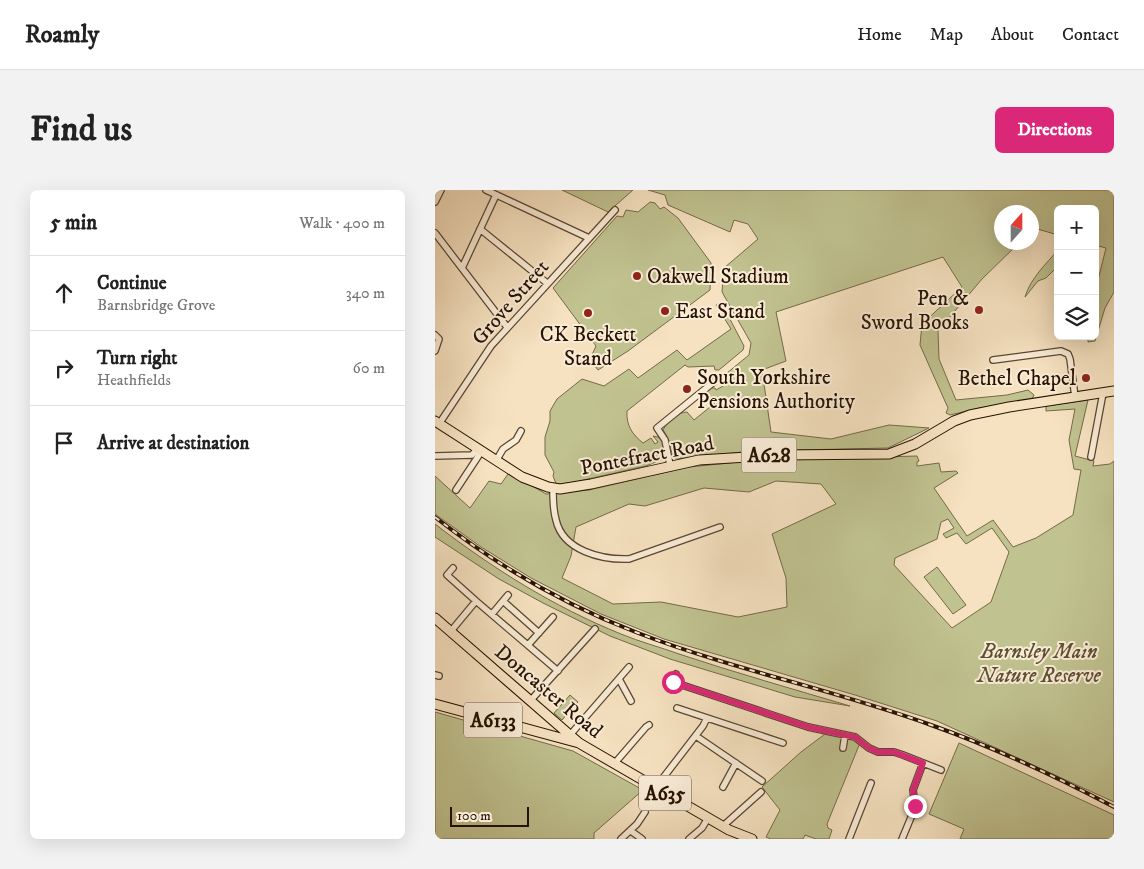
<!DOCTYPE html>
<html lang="en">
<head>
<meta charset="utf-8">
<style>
	:root { --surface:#fff; --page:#f2f2f2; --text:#222; --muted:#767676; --line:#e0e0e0; --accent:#db2777 }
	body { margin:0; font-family:"IM FELL DW Pica",serif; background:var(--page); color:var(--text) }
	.controls { position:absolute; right:15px; top:15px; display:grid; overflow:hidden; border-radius:8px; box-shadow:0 5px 20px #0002 }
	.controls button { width:45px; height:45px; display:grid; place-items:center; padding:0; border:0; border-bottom:1px solid var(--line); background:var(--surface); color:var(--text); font:25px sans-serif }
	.compass { position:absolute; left:559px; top:15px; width:45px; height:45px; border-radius:50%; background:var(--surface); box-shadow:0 5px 20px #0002; rotate:21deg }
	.scale { position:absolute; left:15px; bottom:12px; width:79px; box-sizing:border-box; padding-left:5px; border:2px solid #271201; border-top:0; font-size:14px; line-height:18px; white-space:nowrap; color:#271201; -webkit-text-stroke:4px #f9ecd7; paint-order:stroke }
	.stop { position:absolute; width:15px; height:15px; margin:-11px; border:4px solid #db2777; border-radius:50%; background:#fff }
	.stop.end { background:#db2777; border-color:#fff; box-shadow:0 1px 5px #0008 }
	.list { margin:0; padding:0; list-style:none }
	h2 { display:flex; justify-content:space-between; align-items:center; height:65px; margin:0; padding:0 20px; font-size:21px }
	h2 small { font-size:16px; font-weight:400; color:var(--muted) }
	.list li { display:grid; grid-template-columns:32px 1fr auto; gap:15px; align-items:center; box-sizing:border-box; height:75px; padding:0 20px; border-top:1px solid var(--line) }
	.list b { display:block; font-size:19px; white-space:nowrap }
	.list p { margin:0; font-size:16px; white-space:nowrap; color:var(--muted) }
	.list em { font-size:16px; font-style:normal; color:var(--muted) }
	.icon { flex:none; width:28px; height:28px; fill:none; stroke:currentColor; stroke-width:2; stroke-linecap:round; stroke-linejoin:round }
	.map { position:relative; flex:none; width:679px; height:649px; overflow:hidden; border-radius:8px }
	header { display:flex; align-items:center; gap:30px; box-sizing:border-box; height:70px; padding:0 25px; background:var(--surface); border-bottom:1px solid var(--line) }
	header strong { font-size:24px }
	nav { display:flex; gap:28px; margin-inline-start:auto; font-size:18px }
	.intro { display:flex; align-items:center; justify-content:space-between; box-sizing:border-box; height:120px; padding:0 30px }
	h1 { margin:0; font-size:35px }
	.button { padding:12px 22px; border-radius:8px; background:var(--accent); color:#fff; font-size:18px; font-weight:700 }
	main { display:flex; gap:30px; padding:0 30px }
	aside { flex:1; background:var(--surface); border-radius:8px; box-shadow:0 5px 20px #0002 }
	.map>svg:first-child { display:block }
	.green { fill:#c0c290; stroke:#746a48; fill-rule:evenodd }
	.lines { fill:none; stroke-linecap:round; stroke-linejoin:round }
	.minor-casing { stroke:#5b4631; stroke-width:8 }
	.trunk-casing { stroke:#271201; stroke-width:11 }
	.minor { stroke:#f9ecd7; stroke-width:5.5 }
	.trunk { stroke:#f6e2c1; stroke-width:9 }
	.rail-casing { stroke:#271201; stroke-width:4 }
	.rail { stroke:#f9ecd7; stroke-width:2; stroke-dasharray:5.5; stroke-linecap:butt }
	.route { stroke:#db2777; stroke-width:6 }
	.poi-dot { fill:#8f2418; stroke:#f9ecd7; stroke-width:2 }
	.labels { text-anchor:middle; stroke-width:4; stroke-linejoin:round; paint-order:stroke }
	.shield { fill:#f9ecd7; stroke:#665341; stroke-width:1 }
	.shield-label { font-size:20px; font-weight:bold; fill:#271201 }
	.poi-label { font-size:21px; fill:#271201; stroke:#f9ecd7; text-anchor:start }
	.street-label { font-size:21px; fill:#271201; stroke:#f9ecd7 }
	.park-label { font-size:21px; font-style:italic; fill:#5d5033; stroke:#f9ecd7 }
</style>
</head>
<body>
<header>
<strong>Roamly</strong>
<nav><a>Home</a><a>Map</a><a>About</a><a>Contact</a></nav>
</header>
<div class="intro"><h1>Find us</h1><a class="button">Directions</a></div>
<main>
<aside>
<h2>5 min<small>Walk · 400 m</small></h2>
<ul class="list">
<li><svg class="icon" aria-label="ahead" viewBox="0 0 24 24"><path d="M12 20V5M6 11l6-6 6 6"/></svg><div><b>Continue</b><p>Barnsbridge Grove</p></div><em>340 m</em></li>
<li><svg class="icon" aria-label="right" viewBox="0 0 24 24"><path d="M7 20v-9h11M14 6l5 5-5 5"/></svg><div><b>Turn right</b><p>Heathfields</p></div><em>60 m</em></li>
<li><svg class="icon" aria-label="arrive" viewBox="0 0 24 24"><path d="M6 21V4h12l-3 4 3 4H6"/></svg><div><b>Arrive at destination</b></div></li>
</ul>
</aside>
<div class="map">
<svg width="679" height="649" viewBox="0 0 679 649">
	<rect width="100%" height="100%" fill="#f6e2c1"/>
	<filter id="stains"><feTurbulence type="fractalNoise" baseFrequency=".004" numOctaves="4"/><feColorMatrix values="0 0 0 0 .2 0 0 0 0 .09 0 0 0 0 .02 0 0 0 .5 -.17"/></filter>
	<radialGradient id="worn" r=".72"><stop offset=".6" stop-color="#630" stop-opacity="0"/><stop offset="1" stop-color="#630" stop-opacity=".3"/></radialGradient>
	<path class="green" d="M 127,0 L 198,0 L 173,22 Z
		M 213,0 L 679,0 L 679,102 L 670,118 L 660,151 L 653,152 L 653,146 L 660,146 L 660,102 L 671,58 L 660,55 L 660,19 L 623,19 L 623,45 L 599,38 L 597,40 L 596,22 L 566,22 L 566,52 L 584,53 L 547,89 L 503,141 L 504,169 L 521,210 L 572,205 L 593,200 L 599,205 L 597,209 L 544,218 L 515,225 L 511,223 L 513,218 L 485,155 L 487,134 L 527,97 L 508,67 L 341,122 L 351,171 L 327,180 L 336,242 L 396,249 L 454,235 L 494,238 L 453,258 L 317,261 L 240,269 C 234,260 235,249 228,240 C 232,232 243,222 252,222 L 259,230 L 280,213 L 271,202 L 276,198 L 280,198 L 281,200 L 288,196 L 286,191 L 292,183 L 314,165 L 316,153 L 287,102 L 289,78 L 323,49 L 313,34 L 299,30 L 295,42 L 233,15 L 230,5 Z
		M 215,12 L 220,13 L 225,19 L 229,17 L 243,28 L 276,73 L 275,100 L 193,161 L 163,180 L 155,169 L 161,156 L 118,98 L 182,26 L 188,27 L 191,20 L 203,22 Z
		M 623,60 L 623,76 L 611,88 L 603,91 L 590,107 C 595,89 611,74 623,60 Z
		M 284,113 L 287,114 L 309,156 L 308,160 L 284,180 L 280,180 L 279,176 L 253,177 L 250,175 L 192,221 C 191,236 198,245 208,253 L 216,248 L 220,254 L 223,252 L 218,246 L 223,247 L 228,252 L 230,268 L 211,276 L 122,296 L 118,286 L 119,282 L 110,265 L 110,247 L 115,231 L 115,221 L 122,209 L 147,189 L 169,196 L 194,179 L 203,188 L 242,160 L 252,170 L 296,139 L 281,115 Z
		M 653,210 L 640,266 L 659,271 L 658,276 L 675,274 L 679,271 L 679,612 L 502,531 L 420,505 L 229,449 L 166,424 L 96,388 L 46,357 L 0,324 L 0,286 L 35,318 L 54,291 L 66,294 L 73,284 L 80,286 L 111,304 L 154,300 L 254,277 L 314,271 L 482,266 L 484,271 L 482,272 L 482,276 L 504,273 L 506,282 L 521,281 L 523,283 L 499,298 L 532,346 L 558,330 L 578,357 L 601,348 L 638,325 L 646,280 L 639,279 L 634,250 L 640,219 L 611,221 L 611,216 ZM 341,291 L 386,294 L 401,314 L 337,344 L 351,388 L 352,417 L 303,427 L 226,412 L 178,414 L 127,388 L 136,366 L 141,337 L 194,314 L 210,316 L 269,298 L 314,302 ZM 513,329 L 519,338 L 508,344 L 511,348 L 522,343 L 531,354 L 557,338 L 574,362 L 556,412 L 517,438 L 459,375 L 460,368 L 502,349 L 506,332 Z
		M 0,334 C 57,378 119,417 186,444 C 205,452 225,457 244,464 C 301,483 358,499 415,516 L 360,507 L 235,469 L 175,446 L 108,413 L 64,389 L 0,347 Z
		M 502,377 L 531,415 L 518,424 L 489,387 Z
		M 135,505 L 143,512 L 127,530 L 119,523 Z
		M 0,522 L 138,561 L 208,600 L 159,643 L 159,649 L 0,649 Z
		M 390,544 L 420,550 L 425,553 L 392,634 L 393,638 L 397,640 L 394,649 L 381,649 L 370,645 L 368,649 L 336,649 L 331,647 L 345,620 L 327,597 L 366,562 Z
		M 524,553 L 679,625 L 679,649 L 525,649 L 529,639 L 494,624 Z"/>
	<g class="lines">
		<g class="minor-casing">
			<path id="minor" d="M 51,0 L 154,48
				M 0,12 L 6,0
				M 45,39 L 112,93
				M 0,43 L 72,137
				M 27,78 L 61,5
				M 0,145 L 4,149 L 0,161
				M 558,170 L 626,161 L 633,164 L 635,169 L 640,207
				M 4,234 L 56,156 L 180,20
				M 0,266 L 37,265 L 42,259
				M 656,267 L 668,203
				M 61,271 L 68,259 L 81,250 L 86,241
				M 235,275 L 230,250 L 222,238 L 280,191
				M 118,299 C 118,309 118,320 121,330 C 128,361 167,370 194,369 L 285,337
				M 21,300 L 46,262
				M 18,378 L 12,385 L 41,411
				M 68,411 L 104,443
				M 57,424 L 73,405
				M 16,441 L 41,411 L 123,481
				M 93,455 L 118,427
				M 0,485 L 4,486
				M 184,489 L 196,511
				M 232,490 L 373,537 L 420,547 L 434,558 L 443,562 L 459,562 L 468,565 L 506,580
				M 238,492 L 241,484
				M 96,510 L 160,439
				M 242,518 L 348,553
				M 135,545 L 194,477
				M 261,546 L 327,591
				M 408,558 L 410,545
				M 179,574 L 211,537 L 214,535
				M 221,597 L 268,536 L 272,528
				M 288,597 L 301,573
				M 288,636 L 326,602
				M 196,641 L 207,649
				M 186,649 L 202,634 L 210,622
				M 254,649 L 267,638 L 273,628
				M 414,649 L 436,593
				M 467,649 L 477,625 L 480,616 L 478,600 L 488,573"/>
		</g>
		<g class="trunk-casing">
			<path id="trunk" d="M 0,231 L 87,287 L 113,297 L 125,299 L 156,294 L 264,270 L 343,265 L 454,264 L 480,254 L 519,231 L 535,225 L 574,217 L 679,201
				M 0,428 L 144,553 L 294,640 L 317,649
				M 0,514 L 144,553"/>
		</g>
		<use href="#minor" class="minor"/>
		<use href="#trunk" class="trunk"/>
		<g class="rail-casing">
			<path id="rail" d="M 0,327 C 61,375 130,415 203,443 C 299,480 400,500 496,535 C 558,557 620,586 679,617"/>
		</g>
		<use href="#rail" class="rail"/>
	</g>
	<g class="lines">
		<path class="route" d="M 238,492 L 373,537 L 420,547 L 434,558 L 443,562 L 459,562 L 488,573 L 478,600 L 480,616"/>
	</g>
	<g class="poi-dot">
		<circle cx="202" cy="86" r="5"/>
		<circle cx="544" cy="120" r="5"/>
		<circle cx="230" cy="121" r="5"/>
		<circle cx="153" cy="123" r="5"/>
		<circle cx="651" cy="188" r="5"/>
		<circle cx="252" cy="199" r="5"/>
	</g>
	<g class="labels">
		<g class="shield">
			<rect x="306.5" y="247.5" width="55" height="35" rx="4"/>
			<rect x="29" y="512.5" width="58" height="35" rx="4"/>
			<rect x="204" y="585.5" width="52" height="35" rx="4"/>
		</g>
		<g class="shield-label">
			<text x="334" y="272">A628</text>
			<text x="58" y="537">A6133</text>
			<text x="230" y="610">A635</text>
		</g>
		<g class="poi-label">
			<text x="212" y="93">Oakwell Stadium</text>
			<text x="534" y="115" text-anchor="end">Pen &amp;<tspan x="534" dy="24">Sword Books</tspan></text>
			<text x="240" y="128">East Stand</text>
			<text x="153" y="151" text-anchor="middle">CK Beckett<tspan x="153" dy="24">Stand</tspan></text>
			<text x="262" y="194">South Yorkshire<tspan x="262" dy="24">Pensions Authority</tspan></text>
			<text x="641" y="195" text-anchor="end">Bethel Chapel</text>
		</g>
		<g class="street-label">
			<text transform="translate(75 112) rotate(-49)" y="7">Grove Street</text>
			<text transform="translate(212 265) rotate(-11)" y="7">Pontefract Road</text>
			<text transform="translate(114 501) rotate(40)" y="7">Doncaster Road</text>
		</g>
		<g class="park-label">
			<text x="604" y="468">Barnsley Main<tspan x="604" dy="24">Nature Reserve</tspan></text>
		</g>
	</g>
	<rect width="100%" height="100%" filter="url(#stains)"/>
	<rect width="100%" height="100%" fill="url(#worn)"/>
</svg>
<div class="controls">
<button>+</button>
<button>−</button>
<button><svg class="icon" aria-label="layers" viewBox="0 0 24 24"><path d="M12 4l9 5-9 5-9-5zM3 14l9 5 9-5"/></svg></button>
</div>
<svg class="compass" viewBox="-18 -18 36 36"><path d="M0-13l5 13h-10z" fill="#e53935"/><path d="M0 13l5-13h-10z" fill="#767676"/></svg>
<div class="scale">100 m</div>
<div class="stop" style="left:238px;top:492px"></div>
<div class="stop end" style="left:480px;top:616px"></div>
</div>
</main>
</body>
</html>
